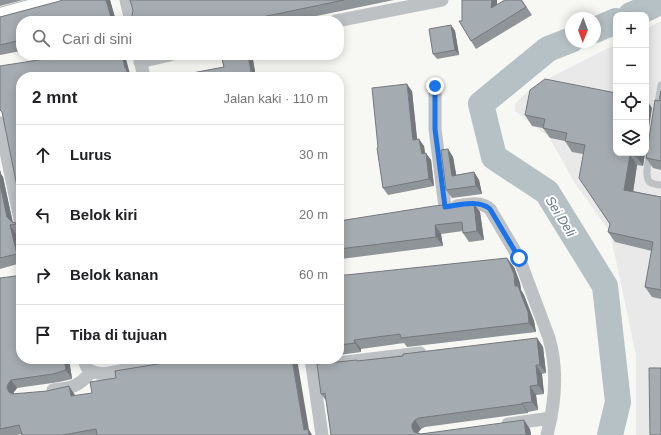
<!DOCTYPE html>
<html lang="id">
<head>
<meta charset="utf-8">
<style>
	:root { --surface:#fff; --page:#f6f6f6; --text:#202124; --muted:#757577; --line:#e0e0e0 }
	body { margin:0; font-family:Helvetica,sans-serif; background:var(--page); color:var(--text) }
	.controls { position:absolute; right:12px; top:12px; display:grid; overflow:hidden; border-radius:8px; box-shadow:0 2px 10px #0003 }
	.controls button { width:36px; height:36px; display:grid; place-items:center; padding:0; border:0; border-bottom:1px solid var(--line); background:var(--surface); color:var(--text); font:20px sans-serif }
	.compass { position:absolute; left:565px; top:12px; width:36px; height:36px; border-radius:50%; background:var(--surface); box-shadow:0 2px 10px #0003; rotate:181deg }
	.stop { position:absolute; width:12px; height:12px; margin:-9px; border:3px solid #1a73e8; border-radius:50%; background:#fff }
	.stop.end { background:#1a73e8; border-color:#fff; box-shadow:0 1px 4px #0008 }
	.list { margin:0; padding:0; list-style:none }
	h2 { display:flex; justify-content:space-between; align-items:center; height:52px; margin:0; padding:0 16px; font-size:17px }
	h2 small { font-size:13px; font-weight:400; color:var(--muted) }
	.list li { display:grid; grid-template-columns:26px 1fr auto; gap:12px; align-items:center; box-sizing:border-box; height:60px; padding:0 16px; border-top:1px solid var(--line) }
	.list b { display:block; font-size:15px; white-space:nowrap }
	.list em { font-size:13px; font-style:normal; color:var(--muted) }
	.icon { flex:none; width:22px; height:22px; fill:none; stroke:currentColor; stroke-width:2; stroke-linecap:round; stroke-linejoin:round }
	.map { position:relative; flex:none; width:661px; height:435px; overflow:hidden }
	.search { position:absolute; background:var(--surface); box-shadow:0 2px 10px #0003; left:16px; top:16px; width:328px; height:44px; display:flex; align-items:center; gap:10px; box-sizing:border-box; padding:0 14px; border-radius:16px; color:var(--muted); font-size:15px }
	.panel { position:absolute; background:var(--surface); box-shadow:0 2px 10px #0003; left:16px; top:72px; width:328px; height:292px; border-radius:16px }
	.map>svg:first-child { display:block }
	.built { fill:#e8e9e8 }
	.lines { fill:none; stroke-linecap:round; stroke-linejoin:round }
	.river { stroke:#b5c1c4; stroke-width:26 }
	.secondary-casing { stroke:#afb5b9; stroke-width:20 }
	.lane { stroke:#bdc1c4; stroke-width:7 }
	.street { stroke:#bdc1c4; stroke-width:13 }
	.secondary { stroke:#fff; stroke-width:18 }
	.wall { fill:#8e9498 }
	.shaded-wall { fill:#74787c }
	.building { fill:#a5acb1; stroke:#74787c }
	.route { stroke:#1a73e8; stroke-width:5 }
	.labels { text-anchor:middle; stroke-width:4; stroke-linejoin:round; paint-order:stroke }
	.water-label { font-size:13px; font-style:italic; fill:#65797e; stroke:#fff }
</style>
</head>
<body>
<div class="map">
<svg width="661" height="435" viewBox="0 0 661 435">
	<rect width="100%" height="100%" fill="#f7f7f4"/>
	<path class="built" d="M 661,21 L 661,435 L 636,435 L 636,355 L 610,232 L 575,183 L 549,137 L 515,111 L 515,104 L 528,91 L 540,83 L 616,44 L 616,153 L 646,153 L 646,29 Z"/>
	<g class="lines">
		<path class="river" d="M 631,15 L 650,7 L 661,0
			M 595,30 L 616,21
			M 571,40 L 548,49 L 481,104 L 494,157 L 547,192 L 605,286 L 618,402 L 610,435"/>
		<g class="secondary-casing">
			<path id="secondary" d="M 0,17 L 63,0"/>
		</g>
		<path class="lane" d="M 657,109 L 661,85
			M 650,153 C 649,160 643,178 651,183 C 654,184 658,185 661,185"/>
		<path class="street" d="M 126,0 L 131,21
			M 336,21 L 442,0
			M 139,55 L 144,77
			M 140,62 L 170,55
			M 435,87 L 435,129 L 445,207
			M 0,123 L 21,224
			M 457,206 C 469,204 480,201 490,209 L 519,258 L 549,338 C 558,369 555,404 547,435
			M 84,359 C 87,373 92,372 104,374 L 184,359
			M 311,359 L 322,435
			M 313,366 L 420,353
			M 53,390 C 72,388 78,387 91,372
			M 508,424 L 551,418"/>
		<use href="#secondary" class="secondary"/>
	</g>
	<path class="wall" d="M 0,0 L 23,0 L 0,6 Z
		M 61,0 L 110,0 L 116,21 L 21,21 L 21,51 L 0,55 L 0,17 L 60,1 Z
		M 130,0 L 394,0 L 292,21 L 133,21 L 133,10 Z
		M 462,0 L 497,0 L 497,5 L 522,0 L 532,15 L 476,49 L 471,41 L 462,21 Z
		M 451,25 L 455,31 L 459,55 L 437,59 L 433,54 Z
		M 221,55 L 260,55 L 261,58 L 253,60 L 256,77 L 171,77 L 224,67 Z
		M 530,90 L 645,153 L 643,166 L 637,165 L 633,191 L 661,197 L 661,299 L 652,297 L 645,287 L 652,251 L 615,242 L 608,232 L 610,224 L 583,154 L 572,152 L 565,141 L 550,138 L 543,128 L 532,126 L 525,115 Z
		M 412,91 L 417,140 L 424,146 L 425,153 L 431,160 L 434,186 L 388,195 L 383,188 L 378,147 Z
		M 661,91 L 661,170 L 653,168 L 646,158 Z
		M 448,149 L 453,157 L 456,175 L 474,172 L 479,180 L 482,194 L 452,198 L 446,190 Z
		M 0,170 L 1,174 L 3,177 L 13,223 L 16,223 L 20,221 L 21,219 L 21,233 L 16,234 L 21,253 L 21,263 L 0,269 Z
		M 474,204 L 480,212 L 484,240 L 469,242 L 463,233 L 463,231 L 441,234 L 443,246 L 341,259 L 343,268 L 339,268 L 339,221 Z
		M 514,267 L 520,283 L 521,290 L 524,295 L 534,321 L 536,332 L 407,347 L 404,343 L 361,349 L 361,352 L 339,355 L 339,275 L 346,275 Z
		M 0,278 L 21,359 L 69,359 L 72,379 L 59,382 L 17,388 L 14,392 L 13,394 L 75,395 L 75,396 L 309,430 L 312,435 L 21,435 L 22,434 L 17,435 L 0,435 Z
		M 537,338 L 543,347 L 546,373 L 542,374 L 544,394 L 536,395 L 538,410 L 528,412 L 528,413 L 425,427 L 421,429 L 418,433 L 421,434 L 530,429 L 531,435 L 331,435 L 327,402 L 321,394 L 358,361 Z"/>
	<path class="shaded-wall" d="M 106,0 L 110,0 L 116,21 L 112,21 Z
		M 492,0 L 497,0 L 497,17 L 491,8 Z
		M 451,25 L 455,31 L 459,55 L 455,50 Z
		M 122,55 L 125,55 L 130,74 L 133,77 L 130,77 L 125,68 Z
		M 248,55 L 250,55 L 253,60 L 256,77 L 252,77 Z
		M 407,84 L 412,91 L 418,147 L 413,140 Z
		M 646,99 L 652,108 L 646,148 Z
		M 419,139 L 424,146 L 426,161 L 422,154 Z
		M 448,149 L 453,157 L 458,184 L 452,176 Z
		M 426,153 L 431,160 L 434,186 L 429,179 Z
		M 636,153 L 645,153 L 643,166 L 636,156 Z
		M 630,155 L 637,165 L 632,200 L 624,190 Z
		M 0,170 L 1,174 L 3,177 L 13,224 L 7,217 L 0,183 Z
		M 474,172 L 479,180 L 482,194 L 476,186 Z
		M 474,204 L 480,212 L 484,240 L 477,231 Z
		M 10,225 L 16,234 L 21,253 L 21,259 L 17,254 Z
		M 435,225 L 441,234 L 443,246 L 436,237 Z
		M 339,256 L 341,259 L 343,268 L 339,263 Z
		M 507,258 L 514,267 L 520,283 L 521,290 L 524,295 L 534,321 L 536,332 L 529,323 L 515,286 Z
		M 537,338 L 543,347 L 546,373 L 540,365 Z
		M 354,340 L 361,349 L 361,352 L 355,343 Z
		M 64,359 L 69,359 L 72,379 L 66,370 Z
		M 292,359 L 297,359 L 309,430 L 312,435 L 308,435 L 304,430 Z
		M 536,365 L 542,374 L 544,394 L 538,385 Z
		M 11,380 L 17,388 L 14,392 L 13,396 L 9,392 L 7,388 L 8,384 Z
		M 69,386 L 75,395 L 77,405 L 71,396 Z
		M 530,386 L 536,395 L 538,410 L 532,402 Z
		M 522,403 L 528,412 L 528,413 L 522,404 Z
		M 415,420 L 421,429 L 418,432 L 418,435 L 414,432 L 412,428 L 412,424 Z
		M 524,420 L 530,429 L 531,435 L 526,435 Z"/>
	<path class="building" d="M 61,0 L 106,0 L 112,21 L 21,21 L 21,40 L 0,45 L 0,17 L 60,1 Z
		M 130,0 L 344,0 L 248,20 L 248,21 L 133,21 L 132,15 L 133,10 Z
		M 462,0 L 492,0 L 491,8 L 505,0 L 521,0 L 526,7 L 471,41 L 459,21 L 462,21 Z
		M 451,25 L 455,50 L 433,54 L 429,29 Z
		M 72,55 L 122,55 L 125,68 L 126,68 L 128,75 L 129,75 L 130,77 L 21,77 L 21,206 L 2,112 L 0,110 L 0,66 L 51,58 L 51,60 Z
		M 221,55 L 248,55 L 252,77 L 171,77 L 224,67 Z
		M 545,79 L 616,93 L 616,153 L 636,153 L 636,156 L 630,155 L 624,190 L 661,197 L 661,290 L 645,287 L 653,242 L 608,232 L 610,224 L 579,178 L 585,145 L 565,141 L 567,133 L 543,128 L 545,119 L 525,115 L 530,90 Z
		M 407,84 L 413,140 L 419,139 L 422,154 L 426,153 L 429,179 L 383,188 L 377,148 L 378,147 L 372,88 Z
		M 661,91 L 661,161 L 646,158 L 655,100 L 659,101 Z
		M 448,149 L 452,176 L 474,172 L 476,186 L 446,190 L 441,150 Z
		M 0,184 L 7,217 L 12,222 L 16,223 L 20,221 L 21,219 L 21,223 L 10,225 L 17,254 L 0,258 Z
		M 470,202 L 474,204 L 477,231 L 463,233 L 462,222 L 435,225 L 436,237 L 339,249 L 339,221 L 434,206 Z
		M 507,258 L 514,274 L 515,286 L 518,286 L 528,312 L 529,323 L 401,338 L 400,334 L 354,340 L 355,343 L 339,345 L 339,275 L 346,275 Z
		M 21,274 L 21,359 L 64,359 L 66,370 L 53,374 L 11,380 L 8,384 L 7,388 L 9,392 L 12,394 L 47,391 L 69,386 L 71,396 L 92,393 L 90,382 L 116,378 L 115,371 L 188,359 L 292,359 L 304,430 L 308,429 L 309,435 L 97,435 L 96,429 L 63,435 L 21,435 L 22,434 L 19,425 L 0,429 L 0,278 L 16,276 Z
		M 537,338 L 540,365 L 536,365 L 538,385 L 530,386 L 532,402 L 522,403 L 522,404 L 419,418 L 415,420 L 412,424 L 412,428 L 414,432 L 421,434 L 524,420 L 526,435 L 331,435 L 325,393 L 321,394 L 317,364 L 357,360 L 357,361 L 403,356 L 403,354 Z
		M 649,368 L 661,368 L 661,435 L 650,435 Z"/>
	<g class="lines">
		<path class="route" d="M 435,86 L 435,129 L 445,207 C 459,205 479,199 490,209 L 519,258"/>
	</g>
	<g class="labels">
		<g class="water-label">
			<text transform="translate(561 216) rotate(58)" y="5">Sei Deli</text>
		</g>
	</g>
</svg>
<div class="controls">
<button>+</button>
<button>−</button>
<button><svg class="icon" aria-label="locate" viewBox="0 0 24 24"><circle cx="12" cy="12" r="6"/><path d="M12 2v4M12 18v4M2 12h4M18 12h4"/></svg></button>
<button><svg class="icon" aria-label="layers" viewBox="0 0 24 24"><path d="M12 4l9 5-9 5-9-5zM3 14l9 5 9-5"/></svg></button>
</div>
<svg class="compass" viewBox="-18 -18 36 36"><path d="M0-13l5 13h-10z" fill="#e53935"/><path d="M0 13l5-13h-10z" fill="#757577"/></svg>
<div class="stop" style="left:519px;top:258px"></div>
<div class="stop end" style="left:435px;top:86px"></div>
<div class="search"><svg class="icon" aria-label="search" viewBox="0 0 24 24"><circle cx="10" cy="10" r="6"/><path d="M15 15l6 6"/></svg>Cari di sini</div>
<section class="panel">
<h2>2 mnt<small>Jalan kaki · 110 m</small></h2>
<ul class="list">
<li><svg class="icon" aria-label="ahead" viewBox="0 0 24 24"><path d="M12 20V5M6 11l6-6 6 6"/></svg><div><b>Lurus</b></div><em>30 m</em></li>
<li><svg class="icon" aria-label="left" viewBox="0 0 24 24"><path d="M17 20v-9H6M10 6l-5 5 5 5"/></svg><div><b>Belok kiri</b></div><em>20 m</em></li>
<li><svg class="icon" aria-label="right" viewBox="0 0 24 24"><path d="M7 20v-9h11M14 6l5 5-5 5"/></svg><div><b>Belok kanan</b></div><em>60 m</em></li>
<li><svg class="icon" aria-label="arrive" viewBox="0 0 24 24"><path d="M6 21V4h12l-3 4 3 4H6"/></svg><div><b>Tiba di tujuan</b></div></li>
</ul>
</section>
</div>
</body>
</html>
